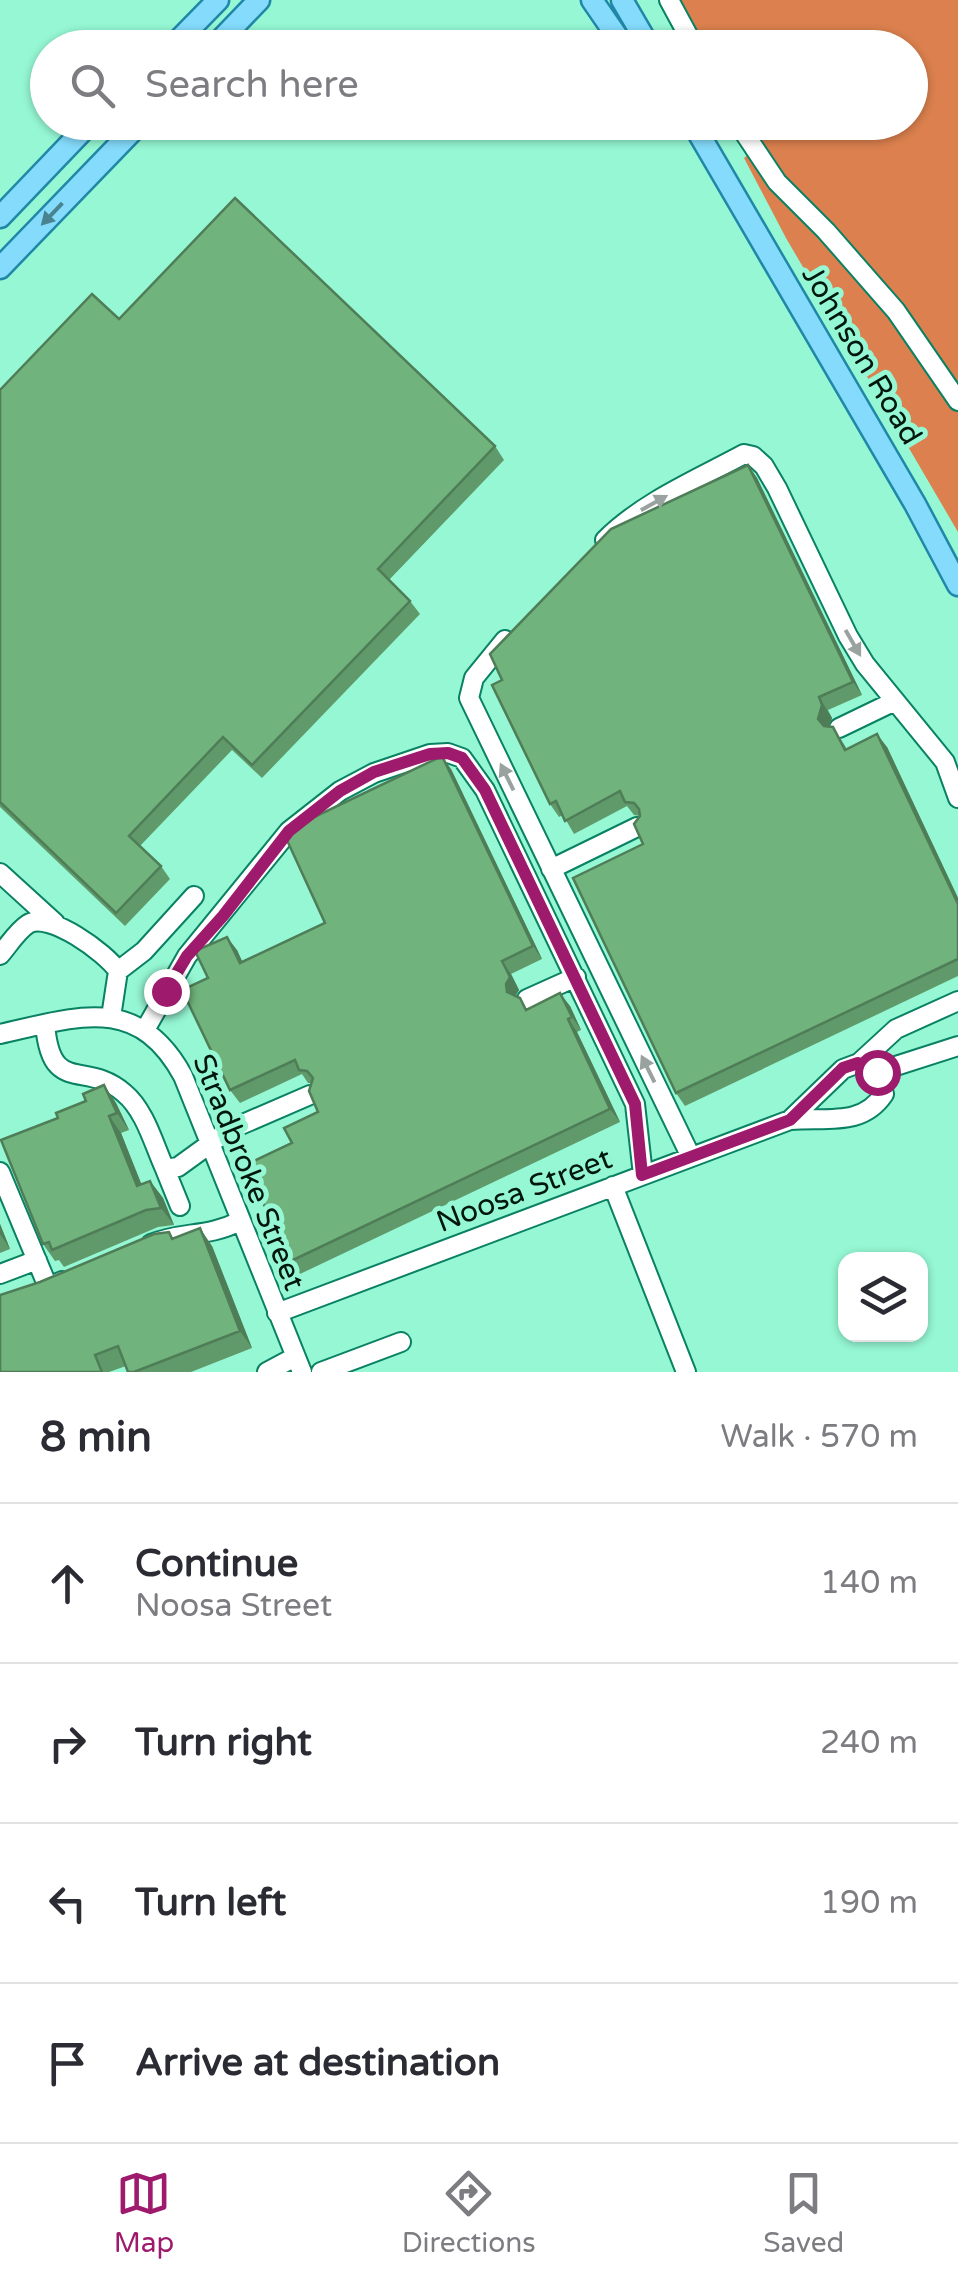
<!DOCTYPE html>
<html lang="en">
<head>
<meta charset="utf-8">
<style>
	:root { --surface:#fff; --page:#f2f2f3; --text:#2b2b33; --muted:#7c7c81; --line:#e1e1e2; --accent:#9d1a6c }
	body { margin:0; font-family:"Varela Round",sans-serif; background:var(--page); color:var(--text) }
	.controls { position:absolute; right:30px; bottom:30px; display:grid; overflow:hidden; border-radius:20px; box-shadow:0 2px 8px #0004 }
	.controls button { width:90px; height:90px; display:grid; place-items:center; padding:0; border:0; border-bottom:2px solid var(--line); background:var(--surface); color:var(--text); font:50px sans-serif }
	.stop { position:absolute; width:30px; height:30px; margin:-22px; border:8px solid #9d1a6c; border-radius:50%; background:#fff }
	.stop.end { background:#9d1a6c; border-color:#fff; box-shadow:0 2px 10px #0008 }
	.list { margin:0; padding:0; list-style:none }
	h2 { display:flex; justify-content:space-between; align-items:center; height:130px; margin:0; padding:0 40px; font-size:42px }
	h2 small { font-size:32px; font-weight:400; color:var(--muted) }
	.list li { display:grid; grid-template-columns:65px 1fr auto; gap:30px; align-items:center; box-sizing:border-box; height:160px; padding:0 40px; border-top:2px solid var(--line) }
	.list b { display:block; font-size:38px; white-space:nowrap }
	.list p { margin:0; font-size:32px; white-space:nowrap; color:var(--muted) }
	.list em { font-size:32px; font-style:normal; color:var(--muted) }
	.icon { flex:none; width:55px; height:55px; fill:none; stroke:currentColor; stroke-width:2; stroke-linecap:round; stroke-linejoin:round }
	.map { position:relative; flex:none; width:958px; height:1372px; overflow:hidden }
	.search { position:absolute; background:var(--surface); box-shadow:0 2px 8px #0004; left:30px; right:30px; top:30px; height:110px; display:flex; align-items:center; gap:25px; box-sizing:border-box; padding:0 35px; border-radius:55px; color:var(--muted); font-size:38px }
	.sheet { height:770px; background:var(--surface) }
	nav { display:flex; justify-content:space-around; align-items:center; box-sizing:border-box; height:140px; border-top:2px solid var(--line); background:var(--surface); font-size:28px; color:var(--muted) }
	nav a { display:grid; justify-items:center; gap:5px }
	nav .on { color:var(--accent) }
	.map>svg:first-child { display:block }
	.forest { fill:#db804e }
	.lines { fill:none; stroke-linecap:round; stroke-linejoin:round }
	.minor-casing { stroke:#098162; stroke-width:22 }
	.major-casing { stroke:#2087a7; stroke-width:25 }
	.minor { stroke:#fff; stroke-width:18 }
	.major { stroke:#84dbfb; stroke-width:20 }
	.wall { fill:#609a6b }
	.shaded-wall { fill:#4e7d57 }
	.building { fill:#70b37c; stroke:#4e7d57; stroke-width:2.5 }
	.oneway { fill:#498390 }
	.oneway2 { fill:#99a29f }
	.route { stroke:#9d1a6c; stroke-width:12 }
	.labels { text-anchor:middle; stroke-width:10; stroke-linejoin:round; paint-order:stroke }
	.street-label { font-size:30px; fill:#00170e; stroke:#95f7d3 }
</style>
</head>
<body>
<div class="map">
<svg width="958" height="1372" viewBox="0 0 958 1372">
	<rect width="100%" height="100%" fill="#95f7d3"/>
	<path class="forest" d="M 674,0 L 958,0 L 958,532 L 786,238 L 744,158 L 759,146 L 746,123 L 910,122 L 910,48 L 701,47 Z"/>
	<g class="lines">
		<g class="minor-casing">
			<path id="minor" d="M 669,0 L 695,48
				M 737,122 L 777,182 L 826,231 L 896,311 L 958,401
				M 605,540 C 643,502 696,480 744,454 L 753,456 L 764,466 L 777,488 L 848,636 L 865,664 L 945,762 L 958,798
				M 505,640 L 474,678 L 469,698 L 691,1157
				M 839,728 L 895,701
				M 551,869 L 637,827
				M 0,873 L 55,923
				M 0,955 C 8,946 17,931 28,924 C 49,911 106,953 118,971
				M 527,999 L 576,977
				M 111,1017 L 118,971 L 144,951 L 194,896
				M 45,1024 C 51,1097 85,1059 124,1093 C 145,1110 154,1145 165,1169
				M 145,1030 L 187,956 L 289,831 L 340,791 L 374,773 L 430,754 L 448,753 L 462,758 L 485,790 L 635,1104 L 643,1175
				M 0,1034 C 76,1017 138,993 183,1076 L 302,1372
				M 859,1063 L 896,1029 L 958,1001
				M 877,1072 L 958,1046
				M 0,1172 L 48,1287 L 62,1281
				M 613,1186 L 686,1372
				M 180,1206 L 165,1169 L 178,1167 L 229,1130 L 310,1095
				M 151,1244 C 182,1231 207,1238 240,1221
				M 0,1274 L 37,1260
				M 277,1313 L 790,1120 C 827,1117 862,1127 884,1094 L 877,1072 L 859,1063 L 843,1069 L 790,1120
				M 267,1372 L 295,1357
				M 321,1372 L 401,1342"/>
		</g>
		<g class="major-casing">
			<path id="major" d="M 592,0 L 625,48
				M 622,0 L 650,48
				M 171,48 L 218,0
				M 213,48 L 259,0
				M 692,122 L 915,504 L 958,585
				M 0,217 L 91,122
				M 0,268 L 141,122"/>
		</g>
		<use href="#minor" class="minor"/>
		<use href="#major" class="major"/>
	</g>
	<path class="wall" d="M 119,319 L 495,446 L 504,460 L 389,580 L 410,601 L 420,614 L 262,778 L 232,750 L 140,846 L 161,866 L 170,879 L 125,926 L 0,807 L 0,390 Z
		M 748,465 L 757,478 L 862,695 L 828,710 L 832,718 L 829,726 L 833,727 L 847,749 L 887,747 L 958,898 L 958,976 L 685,1106 L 676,1093 L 640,816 L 634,815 L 627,806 L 574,834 L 563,815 L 559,817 L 550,804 L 502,680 Z
		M 451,769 L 542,959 L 511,974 L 519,990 L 515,996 L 527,1009 L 570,1006 L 581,1030 L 577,1032 L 620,1122 L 300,1274 L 291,1261 L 292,1143 L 318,1112 L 311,1083 L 308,1083 L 302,1074 L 240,1103 L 230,1090 L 237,950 L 242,962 L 325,923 Z
		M 104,1085 L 116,1103 L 129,1130 L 121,1133 L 141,1184 L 150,1181 L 163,1198 L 174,1225 L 158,1227 L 64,1267 L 59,1260 L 55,1261 L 43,1244 L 58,1118 L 86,1101 Z
		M 0,1224 L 10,1249 L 0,1253 Z
		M 169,1232 L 174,1239 L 212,1246 L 252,1348 L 191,1372 L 128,1372 L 126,1366 L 109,1372 L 0,1372 L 40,1282 Z"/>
	<path class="shaded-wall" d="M 748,465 L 757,478 L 862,695 L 853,682 Z
		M 819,697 L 832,718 L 827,732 L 818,719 Z
		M 877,734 L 887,747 L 958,898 L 958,904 Z
		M 442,756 L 451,769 L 542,959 L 533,946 Z
		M 227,937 L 237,950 L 249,976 L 240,963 Z
		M 502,961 L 511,974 L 519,990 L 515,997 L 507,992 Z
		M 560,993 L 570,1006 L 581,1030 L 572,1017 Z
		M 568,1019 L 577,1032 L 620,1122 L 610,1109 Z
		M 104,1085 L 116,1103 L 129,1130 L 117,1113 Z
		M 109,1116 L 121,1133 L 149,1203 L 137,1186 Z
		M 150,1181 L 163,1198 L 174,1225 L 161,1208 Z
		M 0,1224 L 10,1249 L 0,1234 Z
		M 200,1228 L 212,1246 L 252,1348 L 240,1331 Z"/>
	<path class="building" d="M 235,198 L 495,446 L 378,569 L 410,601 L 252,765 L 223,737 L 129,836 L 161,866 L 116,913 L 0,802 L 0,390 L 92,294 L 119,319 Z
		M 748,465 L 853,682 L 819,697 L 822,705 L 818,719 L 824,726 L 833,727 L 845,750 L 877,734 L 958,904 L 958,959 L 676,1093 L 573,878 L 643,844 L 634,824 L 640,816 L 639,809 L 634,803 L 625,802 L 620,791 L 565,821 L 556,801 L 550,804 L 492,685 L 502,680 L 490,654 L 611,529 Z
		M 442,756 L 533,946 L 502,961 L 510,977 L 506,984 L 507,992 L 520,998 L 526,1010 L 560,993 L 572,1017 L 568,1019 L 610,1109 L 291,1261 L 245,1165 L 292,1143 L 284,1128 L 318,1112 L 309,1091 L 313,1078 L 307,1071 L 299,1070 L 295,1060 L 230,1090 L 182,990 L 208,978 L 195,951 L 227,937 L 240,963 L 325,923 L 286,838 L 289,829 Z
		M 104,1085 L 117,1113 L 109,1116 L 137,1186 L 150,1181 L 161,1208 L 146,1210 L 52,1250 L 49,1242 L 43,1244 L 1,1140 L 58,1118 L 56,1113 L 86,1101 L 83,1094 Z
		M 200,1228 L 240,1331 L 134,1372 L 128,1372 L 118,1346 L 95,1355 L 102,1372 L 0,1372 L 0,1295 L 40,1282 L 154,1234 L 169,1232 L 172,1239 Z"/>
	<defs><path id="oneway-solid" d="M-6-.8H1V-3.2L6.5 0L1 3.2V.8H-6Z" transform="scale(2.5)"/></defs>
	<use class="oneway" href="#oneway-solid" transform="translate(52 214) rotate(134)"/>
	<g class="oneway2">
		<use href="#oneway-solid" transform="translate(654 503) rotate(-29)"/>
		<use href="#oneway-solid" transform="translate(853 643) rotate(60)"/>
		<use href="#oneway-solid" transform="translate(507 777) rotate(-116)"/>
		<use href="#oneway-solid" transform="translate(648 1069) rotate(-116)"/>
	</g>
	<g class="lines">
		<path class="route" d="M 166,991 L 187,956 L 223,916 L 289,831 L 340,791 L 374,772 L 430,754 L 448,753 L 462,758 L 485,790 L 635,1104 L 642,1175 L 790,1120 L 843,1068 L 858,1063 L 877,1072"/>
	</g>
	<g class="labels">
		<g class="street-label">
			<text transform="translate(862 355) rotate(59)" y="10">Johnson Road</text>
			<text transform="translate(249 1172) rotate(68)" y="10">Stradbroke Street</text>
			<text transform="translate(524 1190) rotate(-21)" y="10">Noosa Street</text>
		</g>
	</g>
</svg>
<div class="controls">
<button><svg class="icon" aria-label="layers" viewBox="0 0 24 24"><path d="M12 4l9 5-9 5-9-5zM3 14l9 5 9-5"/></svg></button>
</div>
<div class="stop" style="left:877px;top:1072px"></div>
<div class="stop end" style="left:166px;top:991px"></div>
<div class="search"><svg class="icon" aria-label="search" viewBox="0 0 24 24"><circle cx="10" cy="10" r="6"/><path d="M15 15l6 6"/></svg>Search here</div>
</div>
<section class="sheet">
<h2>8 min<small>Walk · 570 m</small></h2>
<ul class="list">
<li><svg class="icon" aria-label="ahead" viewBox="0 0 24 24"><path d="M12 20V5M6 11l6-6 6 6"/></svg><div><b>Continue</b><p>Noosa Street</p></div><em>140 m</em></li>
<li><svg class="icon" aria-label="right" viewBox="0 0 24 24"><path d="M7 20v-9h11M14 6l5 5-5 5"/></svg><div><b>Turn right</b></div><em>240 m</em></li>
<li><svg class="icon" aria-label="left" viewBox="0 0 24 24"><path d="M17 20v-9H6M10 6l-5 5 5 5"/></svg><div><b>Turn left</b></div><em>190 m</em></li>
<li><svg class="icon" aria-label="arrive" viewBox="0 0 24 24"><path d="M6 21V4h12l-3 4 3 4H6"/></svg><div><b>Arrive at destination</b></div></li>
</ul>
</section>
<nav>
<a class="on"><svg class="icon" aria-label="map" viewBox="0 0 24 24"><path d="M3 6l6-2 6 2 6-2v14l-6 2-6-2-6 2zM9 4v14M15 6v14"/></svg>Map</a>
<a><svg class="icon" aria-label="directions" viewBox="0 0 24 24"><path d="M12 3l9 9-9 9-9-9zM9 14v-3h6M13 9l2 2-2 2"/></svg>Directions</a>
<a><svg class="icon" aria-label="saved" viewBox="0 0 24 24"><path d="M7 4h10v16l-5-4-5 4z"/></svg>Saved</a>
</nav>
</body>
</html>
